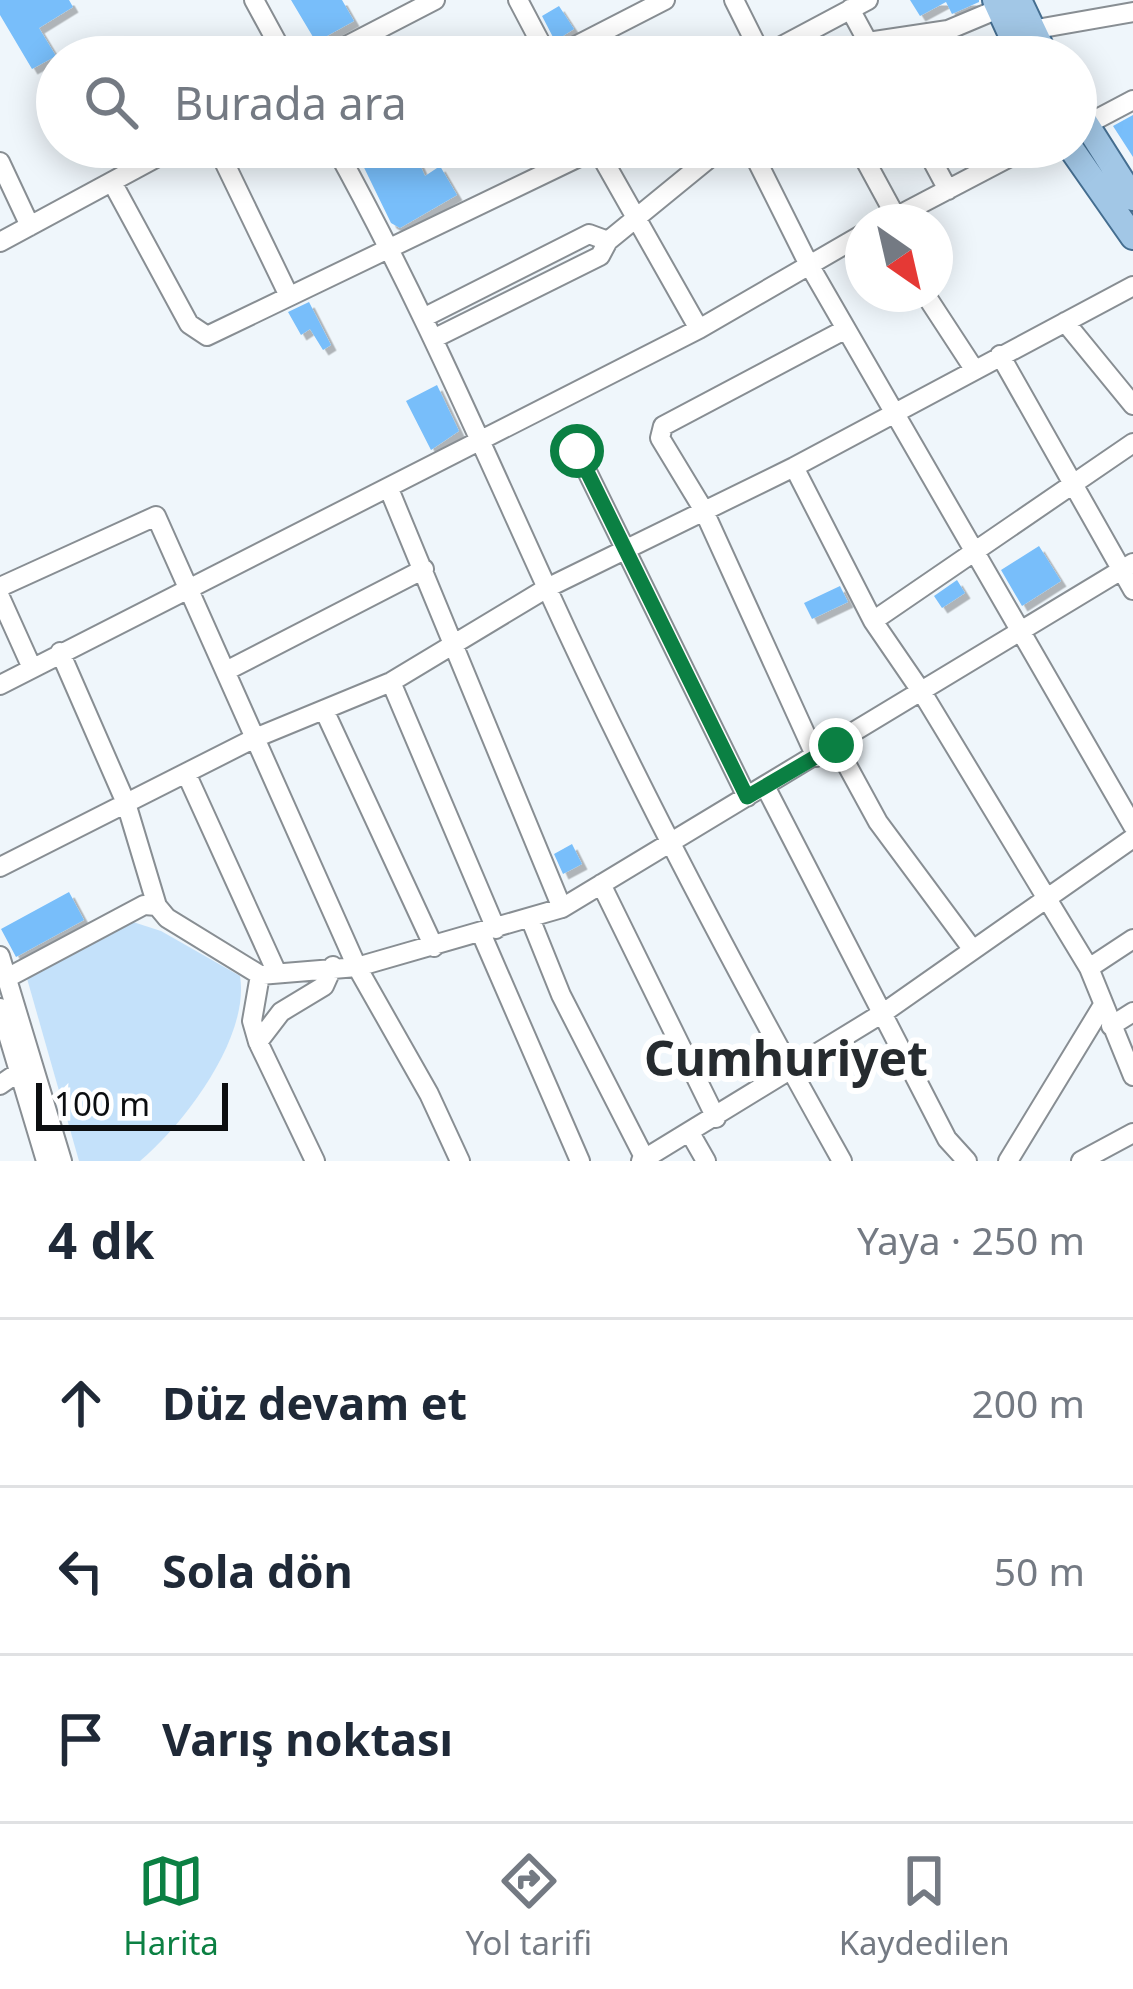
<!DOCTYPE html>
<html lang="tr">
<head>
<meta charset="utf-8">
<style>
	:root { --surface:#fff; --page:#f2f2f3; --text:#1f2937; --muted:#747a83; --line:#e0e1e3; --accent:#0b8043 }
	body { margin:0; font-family:"Noto Sans",sans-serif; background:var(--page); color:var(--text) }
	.compass { position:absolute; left:845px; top:204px; width:108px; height:108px; border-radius:50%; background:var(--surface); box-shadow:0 6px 30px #0003; rotate:146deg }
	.scale { position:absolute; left:36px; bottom:30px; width:192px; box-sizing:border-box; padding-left:12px; border:6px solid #0c0e10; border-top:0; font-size:33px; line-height:42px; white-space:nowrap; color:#0c0e10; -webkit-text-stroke:9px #fff; paint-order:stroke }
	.stop { position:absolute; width:36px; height:36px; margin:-27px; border:9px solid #0b8043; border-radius:50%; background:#fff }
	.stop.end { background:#0b8043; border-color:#fff; box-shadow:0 3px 12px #0008 }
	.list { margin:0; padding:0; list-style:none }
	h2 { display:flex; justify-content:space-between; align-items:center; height:156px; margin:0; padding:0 48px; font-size:51px }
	h2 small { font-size:39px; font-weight:400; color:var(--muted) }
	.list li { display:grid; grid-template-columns:78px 1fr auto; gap:36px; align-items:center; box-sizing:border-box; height:168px; padding:0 48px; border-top:3px solid var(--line) }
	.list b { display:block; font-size:45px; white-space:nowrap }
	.list em { font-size:39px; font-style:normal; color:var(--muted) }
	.icon { flex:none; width:66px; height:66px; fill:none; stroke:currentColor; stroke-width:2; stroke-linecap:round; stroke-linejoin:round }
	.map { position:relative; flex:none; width:1133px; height:1161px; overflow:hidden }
	.search { position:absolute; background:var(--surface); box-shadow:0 6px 30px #0003; left:36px; right:36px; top:36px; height:132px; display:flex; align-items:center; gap:30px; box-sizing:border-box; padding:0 42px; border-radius:66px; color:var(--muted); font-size:45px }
	.sheet { height:660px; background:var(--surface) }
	nav { display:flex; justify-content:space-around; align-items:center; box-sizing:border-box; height:168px; border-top:3px solid var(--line); background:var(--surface); font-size:33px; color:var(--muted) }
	nav a { display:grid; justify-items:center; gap:6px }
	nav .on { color:var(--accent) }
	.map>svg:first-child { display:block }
	.green { fill:#c4e1fa }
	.building { fill:#78befa; filter:url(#shadow) }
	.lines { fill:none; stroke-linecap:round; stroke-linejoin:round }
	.minor-casing { stroke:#888e93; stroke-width:22 }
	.major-casing { stroke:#456e90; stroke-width:28 }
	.minor { stroke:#fff; stroke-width:18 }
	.major { stroke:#a2c7e6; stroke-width:24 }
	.route { stroke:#0b8043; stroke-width:15 }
	.labels { text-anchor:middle; stroke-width:12; stroke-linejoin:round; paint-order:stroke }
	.district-label { font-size:48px; font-weight:bold; fill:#262b2f; stroke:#fff }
</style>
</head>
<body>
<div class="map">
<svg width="1133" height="1161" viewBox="0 0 1133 1161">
	<defs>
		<filter id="shadow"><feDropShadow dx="5.5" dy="5.5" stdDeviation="0" flood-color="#0004"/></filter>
	</defs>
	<rect width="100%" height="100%" fill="#eff6fb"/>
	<path class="green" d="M 130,921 L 161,931 L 240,976 C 250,1037 185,1123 140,1161 L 79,1161 L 26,975 Z"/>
	<path class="building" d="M 0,0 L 69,0 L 73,7 L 39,28 L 56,56 L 32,69 L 0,15 Z
		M 291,0 L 342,0 L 354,21 L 316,42 Z
		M 910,0 L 979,0 L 979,2 L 952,14 L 946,2 L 920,16 Z
		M 559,6 L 574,29 L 555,41 L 542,16 Z
		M 1133,115 L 1133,157 L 1113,126 Z
		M 354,147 L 412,147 L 425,176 L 440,166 L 457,195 L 400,228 L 391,223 Z
		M 309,302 L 331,345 L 323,350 L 310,329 L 301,335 L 288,312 Z
		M 437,385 L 459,431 L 431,450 L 406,401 Z
		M 1039,546 L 1061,581 L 1022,606 L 1001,570 Z
		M 957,580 L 965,593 L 942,608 L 934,596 Z
		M 840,586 L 848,602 L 812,619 L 804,603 Z
		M 572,844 L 582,864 L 563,874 L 554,854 Z
		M 69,892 L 84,920 L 16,957 L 1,929 Z"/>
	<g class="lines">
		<g class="minor-casing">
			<path id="minor" d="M 254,0 L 285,57
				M 518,0 L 548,57
				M 734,0 L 762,56
				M 850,9 L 876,57
				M 1031,30 L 1133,12
				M 325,57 L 435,0
				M 554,57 L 665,0
				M 761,57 L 868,0
				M 845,57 L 868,42 L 948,30 L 998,9
				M 1080,128 L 1133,100
				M 217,147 L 289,296
				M 335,147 C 416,293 478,437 547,588 C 636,784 737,974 842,1161
				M 596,147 L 699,329
				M 750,147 L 808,263 L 1133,826
				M 858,147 L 896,217
				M 925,147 L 948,190
				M 0,162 L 30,226
				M 112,182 L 189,324 L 207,336 L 600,147
				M 886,222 L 1029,147
				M 0,242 L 176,147
				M 925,294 L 974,369
				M 425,317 L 589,234 L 608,241 L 723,147
				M 1065,322 L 1133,405
				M 435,338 L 600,256 L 608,241
				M 1000,355 L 1133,590
				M 577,451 L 747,797
				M 794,467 L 873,621 L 923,694 L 1089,968 L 1133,1076
				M 389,489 L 562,908
				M 0,587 L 156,516 L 357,967 L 429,1094 L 460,1161
				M 0,597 L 32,668
				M 873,621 L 1133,443
				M 60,652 L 126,803 L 157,906
				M 226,671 L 424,569
				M 391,682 L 496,929
				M 0,685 L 699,329 L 863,234
				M 324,710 L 434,947
				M 836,745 L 878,822 L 973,950
				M 816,757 L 703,509 L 660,438 L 663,426 L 846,329
				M 186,773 L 277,973
				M 765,786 L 947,1139 L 967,1161
				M 0,867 L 255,738 L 391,682 L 547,588 L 794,467 L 1133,286
				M 601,884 L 716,1118
				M 530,918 L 561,995 L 645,1159
				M 481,933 L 580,1161
				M 0,956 L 62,1161
				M 1089,968 L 1133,939
				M 7,978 L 144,905 L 157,906 L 167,918 L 260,975
				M 0,1008 L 46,1161
				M 1111,1026 L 1133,1012
				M 258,1042 L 281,1012 L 324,986 L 333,966
				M 0,1085 L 20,1071
				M 690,1133 L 706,1161
				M 315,1161 L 258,1042 L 252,1021 L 260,975 L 357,967 L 562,908 L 1133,563
				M 641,1161 L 886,1011 L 1133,838
				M 1008,1161 L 1103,1005
				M 1081,1161 L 1133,1133"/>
		</g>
		<g class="major-casing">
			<path id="major" d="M 995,0 L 1021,57
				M 1019,0 L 1046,57
				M 1076,108 L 1133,198
				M 1070,147 L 1133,237"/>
		</g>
		<use href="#minor" class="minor"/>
		<use href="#major" class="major"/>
	</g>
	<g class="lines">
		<path class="route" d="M 577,451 L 747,797 L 836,745"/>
	</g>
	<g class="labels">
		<g class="district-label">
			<text x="786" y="1076">Cumhuriyet</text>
		</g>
	</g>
</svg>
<svg class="compass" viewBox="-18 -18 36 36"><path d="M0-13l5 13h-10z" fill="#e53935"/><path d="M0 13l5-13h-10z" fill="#747a83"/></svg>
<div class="scale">100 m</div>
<div class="stop" style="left:577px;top:451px"></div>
<div class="stop end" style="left:836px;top:745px"></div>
<div class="search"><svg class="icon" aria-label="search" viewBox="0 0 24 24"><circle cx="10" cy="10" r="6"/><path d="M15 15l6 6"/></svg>Burada ara</div>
</div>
<section class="sheet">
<h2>4 dk<small>Yaya · 250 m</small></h2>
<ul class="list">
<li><svg class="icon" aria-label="ahead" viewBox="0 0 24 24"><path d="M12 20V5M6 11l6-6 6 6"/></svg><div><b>Düz devam et</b></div><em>200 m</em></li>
<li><svg class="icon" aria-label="left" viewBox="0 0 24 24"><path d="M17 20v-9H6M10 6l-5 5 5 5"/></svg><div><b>Sola dön</b></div><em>50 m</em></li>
<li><svg class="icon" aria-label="arrive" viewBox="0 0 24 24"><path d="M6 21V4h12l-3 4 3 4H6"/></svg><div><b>Varış noktası</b></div></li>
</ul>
</section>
<nav>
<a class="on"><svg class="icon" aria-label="map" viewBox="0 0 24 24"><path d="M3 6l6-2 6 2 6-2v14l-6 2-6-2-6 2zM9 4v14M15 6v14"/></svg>Harita</a>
<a><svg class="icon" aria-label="directions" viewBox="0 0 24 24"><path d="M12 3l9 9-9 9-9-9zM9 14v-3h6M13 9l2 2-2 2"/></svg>Yol tarifi</a>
<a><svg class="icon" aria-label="saved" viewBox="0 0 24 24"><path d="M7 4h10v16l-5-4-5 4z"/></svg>Kaydedilen</a>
</nav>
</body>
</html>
